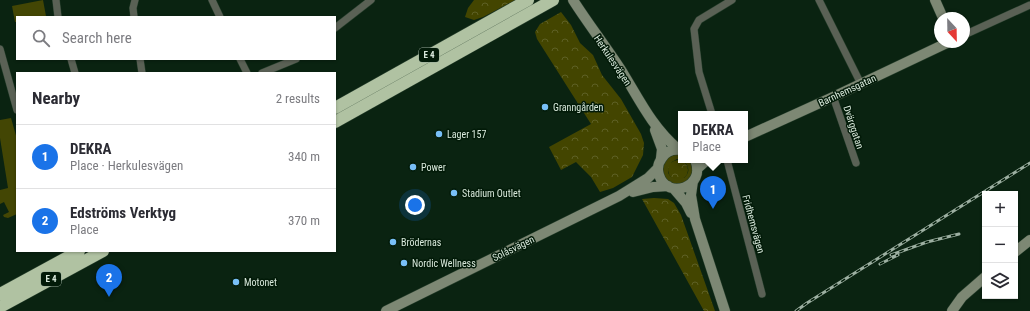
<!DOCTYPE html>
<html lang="en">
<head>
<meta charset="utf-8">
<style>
	:root { --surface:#fff; --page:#f7f7f7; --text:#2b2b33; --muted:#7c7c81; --line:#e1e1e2; --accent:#1a73e8 }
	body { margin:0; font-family:"Roboto Condensed",sans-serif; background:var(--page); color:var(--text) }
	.controls { position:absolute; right:12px; bottom:12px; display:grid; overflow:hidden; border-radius:0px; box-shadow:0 1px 3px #0004 }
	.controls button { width:36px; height:36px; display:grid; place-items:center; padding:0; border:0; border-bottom:1px solid var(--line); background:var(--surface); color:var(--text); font:20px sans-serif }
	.compass { position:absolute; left:934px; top:12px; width:36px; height:36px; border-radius:50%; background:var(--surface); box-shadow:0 1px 3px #0004; rotate:158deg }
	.you { position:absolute; left:415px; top:205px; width:14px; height:14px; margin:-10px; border:3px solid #fff; border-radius:50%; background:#1a73e8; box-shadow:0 0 0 6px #1a73e833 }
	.badge { display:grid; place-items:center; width:26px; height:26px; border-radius:50%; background:var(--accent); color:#fff; font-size:13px; font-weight:700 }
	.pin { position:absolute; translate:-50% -33px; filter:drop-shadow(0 1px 2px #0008) }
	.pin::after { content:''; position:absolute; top:21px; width:14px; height:12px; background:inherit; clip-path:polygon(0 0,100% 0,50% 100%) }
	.popup { position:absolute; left:678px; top:111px; width:70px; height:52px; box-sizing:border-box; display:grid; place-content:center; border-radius:0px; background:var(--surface); filter:drop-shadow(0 1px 3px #0005); font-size:13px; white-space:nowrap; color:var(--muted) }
	.popup b { font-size:15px; color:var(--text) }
	.popup::after { content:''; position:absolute; left:50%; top:100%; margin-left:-8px; border:8px solid transparent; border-top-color:var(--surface) }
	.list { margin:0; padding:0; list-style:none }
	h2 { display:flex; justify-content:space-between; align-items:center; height:52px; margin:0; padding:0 16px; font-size:17px }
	h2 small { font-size:13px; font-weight:400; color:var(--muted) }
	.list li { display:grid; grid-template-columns:26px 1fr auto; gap:12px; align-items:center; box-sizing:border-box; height:64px; padding:0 16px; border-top:1px solid var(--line) }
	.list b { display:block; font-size:15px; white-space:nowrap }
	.list p { margin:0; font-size:13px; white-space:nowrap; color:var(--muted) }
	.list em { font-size:13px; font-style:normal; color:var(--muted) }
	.icon { flex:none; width:22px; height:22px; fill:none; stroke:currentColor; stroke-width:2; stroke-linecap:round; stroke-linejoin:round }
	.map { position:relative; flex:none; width:1030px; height:311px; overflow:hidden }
	.search { position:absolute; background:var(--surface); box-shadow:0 1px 3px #0004; left:16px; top:16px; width:320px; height:44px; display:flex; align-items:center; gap:10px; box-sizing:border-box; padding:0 14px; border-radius:0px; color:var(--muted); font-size:15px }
	.panel { position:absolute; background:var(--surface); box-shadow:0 1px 3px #0004; left:16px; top:72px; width:320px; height:180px; border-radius:0px }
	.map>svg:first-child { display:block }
	.green { fill:#434604 }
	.forest { fill:url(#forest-crowns) }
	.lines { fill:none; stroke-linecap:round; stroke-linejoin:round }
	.street-casing { stroke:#273f2d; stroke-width:8 }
	.secondary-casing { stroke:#273f2d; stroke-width:11 }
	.highway-casing { stroke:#273f2d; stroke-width:13 }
	.street { stroke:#5a6155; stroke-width:7 }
	.secondary { stroke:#7d8874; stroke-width:10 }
	.highway { stroke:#b0c2a2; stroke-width:12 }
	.rail-casing { stroke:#9cafa1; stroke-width:3 }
	.rail { stroke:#021a08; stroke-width:1.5; stroke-dasharray:4.5; stroke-linecap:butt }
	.poi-dot { fill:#78bff7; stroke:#021a08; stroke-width:1.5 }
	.labels { text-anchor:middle; stroke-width:3; stroke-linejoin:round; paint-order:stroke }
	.shield { fill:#021a08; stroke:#98aa9c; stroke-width:1 }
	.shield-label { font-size:9px; font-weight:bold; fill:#d8e8db }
	.street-label { font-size:10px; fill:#d8e8db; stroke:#021a08 }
	.poi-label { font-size:10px; fill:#d8e8db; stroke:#021a08; text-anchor:start }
</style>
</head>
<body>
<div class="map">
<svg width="1030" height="311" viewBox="0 0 1030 311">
	<defs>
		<pattern id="forest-crowns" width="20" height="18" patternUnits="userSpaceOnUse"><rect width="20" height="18" fill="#434500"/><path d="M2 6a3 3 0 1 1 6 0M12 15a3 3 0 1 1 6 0" fill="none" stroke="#5d6025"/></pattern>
	</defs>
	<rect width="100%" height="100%" fill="#0a2311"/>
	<path class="green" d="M 43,0 L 46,16 L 17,17 L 17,22 L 15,22 L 12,6 Z
		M 11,118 L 17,139 L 17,214 L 8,218 L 4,217 L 3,215 L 9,212 L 4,202 L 0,204 L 0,190 L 8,188 L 0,138 L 0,120 Z
		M 678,153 L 681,153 L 681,160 L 677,159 L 672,162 L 668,170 L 668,173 L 671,177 L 684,178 C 691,172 689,165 682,160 L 692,160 L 694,172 L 683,185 L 669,183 L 661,170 L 665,159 Z"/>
	<path class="forest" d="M 474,0 L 516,0 L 483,17 L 474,20 L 465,17 L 468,8 Z
		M 561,12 L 571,25 L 580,43 L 593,55 L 602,75 L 621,99 L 641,134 L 644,143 L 643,155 L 632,177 L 613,188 L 600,192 L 591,177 L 576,162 L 561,170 L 549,147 L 591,124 L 537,39 L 535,32 L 540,24 Z
		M668 170a10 10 0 1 1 20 0a10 10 0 1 1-20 0Z
		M 654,198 L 668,199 L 674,203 L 681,215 L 715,311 L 704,311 L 642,199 Z"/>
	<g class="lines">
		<g class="street-casing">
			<path id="street" d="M 56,0 L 58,17
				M 212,0 L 220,17
				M 819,0 L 861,84
				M 134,17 L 133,8 L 135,0
				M 335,28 L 371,0
				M 964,35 L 1030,5
				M 0,49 L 17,110
				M 71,59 L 75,73
				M 140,59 L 142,73
				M 240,59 L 247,73
				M 262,73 L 296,59
				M 833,97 L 835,102 L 856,163
				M 712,114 L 699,72 L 694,29 L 699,20 L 732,0
				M 727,160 L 762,294"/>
		</g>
		<g class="secondary-casing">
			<path id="secondary" d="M 573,0 C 589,25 607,48 623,73 C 640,101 653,128 678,149
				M 935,0 L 943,18
				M 655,130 L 662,149 L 661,158
				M 745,137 L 833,97 L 949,42
				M 681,150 C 674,149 666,151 662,158 C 658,163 657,169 659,175 C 667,201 707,187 695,160
				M 697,169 L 707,160
				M 693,181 L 691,195 L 695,219 L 725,311
				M 674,189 L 686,203 L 691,213
				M 633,192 L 653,187 L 668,186
				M 1015,252 L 1030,240
				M 386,311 L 619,196 L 648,178 L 658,168
				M 952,311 L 962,297 L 985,277"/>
		</g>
		<g class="highway-casing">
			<path id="highway" d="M 335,108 L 528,0
				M 335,122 L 553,0
				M 0,294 L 79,251
				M 0,307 L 103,251"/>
		</g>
		<use href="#street" class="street"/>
		<use href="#secondary" class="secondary"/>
		<use href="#highway" class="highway"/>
		<g class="rail-casing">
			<path id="rail" d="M 891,255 L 927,242 L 959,234
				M 880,264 L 898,255
				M 796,311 L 807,303 L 1030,163"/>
		</g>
		<use href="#rail" class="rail"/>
	</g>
	<g class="poi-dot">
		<circle cx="545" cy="107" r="4"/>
		<circle cx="439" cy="134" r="4"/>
		<circle cx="413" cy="167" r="4"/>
		<circle cx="454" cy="193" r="4"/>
		<circle cx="393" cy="242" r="4"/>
		<circle cx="404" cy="263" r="4"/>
		<circle cx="236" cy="282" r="4"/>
	</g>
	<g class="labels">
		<g class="shield">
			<rect x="419" y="48" width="20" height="14" rx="3"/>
			<rect x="41" y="272" width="20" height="14" rx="3"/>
		</g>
		<g class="shield-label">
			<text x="429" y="58">E 4</text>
			<text x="51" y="282">E 4</text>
		</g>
		<g class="street-label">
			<text transform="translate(613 60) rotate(56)" y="4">Herkulesvägen</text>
			<text transform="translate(847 90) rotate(-25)" y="4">Barnhemsgatan</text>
			<text transform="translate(854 127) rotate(72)" y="4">Dvärggatan</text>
			<text transform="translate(754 224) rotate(75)" y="4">Fridhemsvägen</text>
			<text transform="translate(513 248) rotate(-26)" y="4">Solåsvägen</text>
		</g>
		<g class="poi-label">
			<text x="553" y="111">Granngården</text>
			<text x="447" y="138">Lager 157</text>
			<text x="421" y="171">Power</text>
			<text x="462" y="197">Stadium Outlet</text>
			<text x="401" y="246">Brödernas</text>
			<text x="412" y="267">Nordic Wellness</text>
			<text x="244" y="286">Motonet</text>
		</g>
	</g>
</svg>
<div class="controls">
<button>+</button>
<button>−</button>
<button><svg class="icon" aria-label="layers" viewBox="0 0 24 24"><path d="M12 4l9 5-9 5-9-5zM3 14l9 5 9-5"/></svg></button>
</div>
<svg class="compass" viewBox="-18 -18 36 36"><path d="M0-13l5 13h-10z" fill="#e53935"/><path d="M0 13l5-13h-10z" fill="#7c7c81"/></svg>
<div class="you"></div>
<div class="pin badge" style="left:713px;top:209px">1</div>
<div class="popup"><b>DEKRA</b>Place</div>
<div class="pin badge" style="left:109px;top:297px">2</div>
<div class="search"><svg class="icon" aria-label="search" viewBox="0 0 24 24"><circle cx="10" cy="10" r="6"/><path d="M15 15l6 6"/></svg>Search here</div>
<section class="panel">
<h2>Nearby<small>2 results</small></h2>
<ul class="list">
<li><span class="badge">1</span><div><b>DEKRA</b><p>Place · Herkulesvägen</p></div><em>340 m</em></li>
<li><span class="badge">2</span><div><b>Edströms Verktyg</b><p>Place</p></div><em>370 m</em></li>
</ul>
</section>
</div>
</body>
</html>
